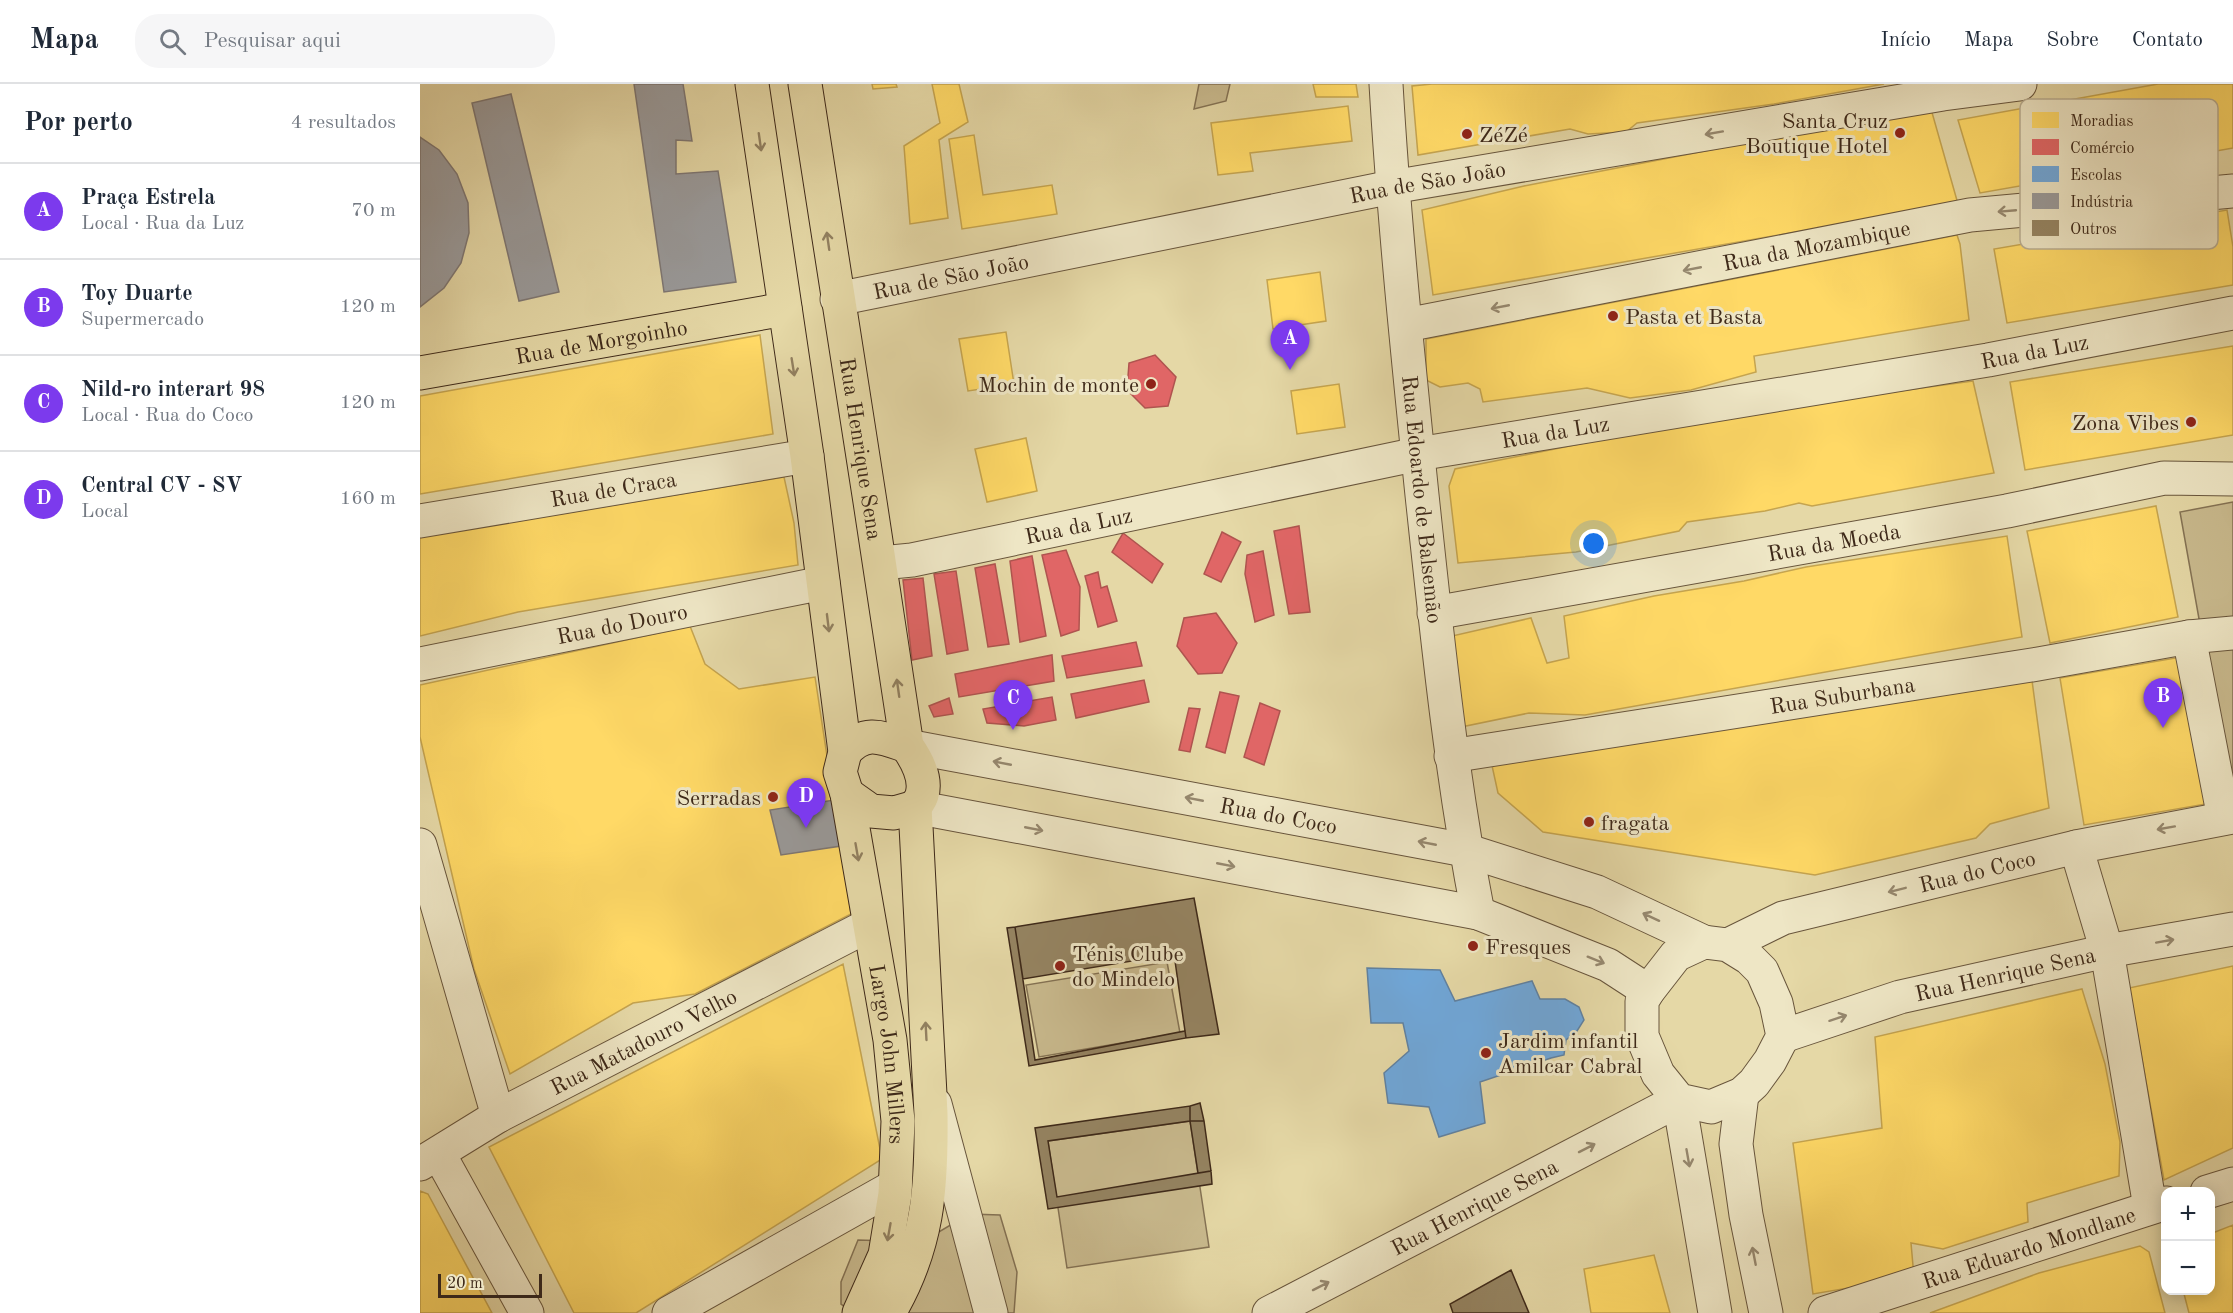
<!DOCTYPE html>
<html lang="pt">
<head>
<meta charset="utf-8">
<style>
	:root { --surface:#fff; --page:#f6f6f7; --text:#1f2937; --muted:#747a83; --line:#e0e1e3; --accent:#7c3aed }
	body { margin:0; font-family:"Old Standard TT",serif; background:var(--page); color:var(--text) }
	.controls { position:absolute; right:18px; bottom:18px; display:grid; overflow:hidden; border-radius:12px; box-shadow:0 3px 15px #0003 }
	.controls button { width:54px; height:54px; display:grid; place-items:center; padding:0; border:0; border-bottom:2px solid var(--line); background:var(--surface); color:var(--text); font:30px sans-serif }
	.scale { position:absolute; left:18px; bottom:15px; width:104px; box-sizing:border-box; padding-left:6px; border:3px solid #3e2919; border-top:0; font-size:16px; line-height:21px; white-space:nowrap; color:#3e2919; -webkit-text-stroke:4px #eee6c5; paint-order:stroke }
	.you { position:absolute; left:1174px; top:460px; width:21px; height:21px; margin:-15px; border:4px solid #fff; border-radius:50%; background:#1a73e8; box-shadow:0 0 0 9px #1a73e833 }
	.badge { display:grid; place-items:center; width:39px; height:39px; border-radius:50%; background:var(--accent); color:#fff; font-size:20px; font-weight:700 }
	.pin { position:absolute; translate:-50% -50px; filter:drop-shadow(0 2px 3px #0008) }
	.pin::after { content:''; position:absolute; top:32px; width:21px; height:18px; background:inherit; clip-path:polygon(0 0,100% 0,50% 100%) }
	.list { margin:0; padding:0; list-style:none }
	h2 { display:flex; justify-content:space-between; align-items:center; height:78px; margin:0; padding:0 24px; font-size:26px }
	h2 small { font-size:20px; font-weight:400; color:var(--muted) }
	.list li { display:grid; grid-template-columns:39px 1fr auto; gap:18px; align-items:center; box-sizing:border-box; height:96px; padding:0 24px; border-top:2px solid var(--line) }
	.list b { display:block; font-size:22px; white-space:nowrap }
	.list p { margin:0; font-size:20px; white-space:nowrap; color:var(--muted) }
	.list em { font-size:20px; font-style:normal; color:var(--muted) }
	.icon { flex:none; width:33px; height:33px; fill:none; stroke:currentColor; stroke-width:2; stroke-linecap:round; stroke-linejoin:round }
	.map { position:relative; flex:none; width:1813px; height:1229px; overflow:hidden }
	header { display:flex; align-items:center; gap:36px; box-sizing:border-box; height:84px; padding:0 30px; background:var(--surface); border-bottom:2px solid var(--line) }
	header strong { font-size:28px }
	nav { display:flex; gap:33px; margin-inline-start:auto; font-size:21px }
	.search { width:420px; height:54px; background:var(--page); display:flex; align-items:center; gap:15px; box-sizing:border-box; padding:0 21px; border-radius:24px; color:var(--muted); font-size:22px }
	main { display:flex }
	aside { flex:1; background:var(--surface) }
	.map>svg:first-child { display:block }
	.green { fill:#c9ba8e; stroke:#847254; stroke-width:1.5 }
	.homes { fill:#ffd966; stroke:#c5a44f; stroke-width:1.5 }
	.shops { fill:#e06666; stroke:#af544f; stroke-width:1.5 }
	.schools { fill:#6fa8dc; stroke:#6082a2; stroke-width:1.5 }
	.industry { fill:#999; stroke:#7e7773; stroke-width:1.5 }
	.building { fill:#958462; stroke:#3e2919; stroke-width:1.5 }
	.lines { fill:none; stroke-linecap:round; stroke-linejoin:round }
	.minor-casing { stroke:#68553c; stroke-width:35 }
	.major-casing { stroke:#3e2919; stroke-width:35 }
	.minor { stroke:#eee6c5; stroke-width:33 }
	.major { stroke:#e5d8a6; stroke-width:33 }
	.oneway { stroke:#96886f }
	.oneway2 { stroke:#928060 }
	.poi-dot { fill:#8f2418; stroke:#eee6c5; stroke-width:2 }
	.labels { text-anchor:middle; stroke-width:6; stroke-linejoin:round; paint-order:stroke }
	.poi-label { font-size:22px; fill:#3e2919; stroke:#eee6c5; text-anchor:start }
	.street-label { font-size:22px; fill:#3e2919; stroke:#eee6c5 }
	.key { fill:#eee6c5; stroke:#b9ad91; stroke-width:1.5 }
	.key-label { font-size:16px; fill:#3e2919 }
</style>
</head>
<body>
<header>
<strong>Mapa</strong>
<div class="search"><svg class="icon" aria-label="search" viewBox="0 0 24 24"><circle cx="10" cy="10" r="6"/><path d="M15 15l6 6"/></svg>Pesquisar aqui</div>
<nav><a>Início</a><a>Mapa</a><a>Sobre</a><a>Contato</a></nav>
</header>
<main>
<aside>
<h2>Por perto<small>4 resultados</small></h2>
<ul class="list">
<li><span class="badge">A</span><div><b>Praça Estrela</b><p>Local · Rua da Luz</p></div><em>70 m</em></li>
<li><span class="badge">B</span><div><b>Toy Duarte</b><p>Supermercado</p></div><em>120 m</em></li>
<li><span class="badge">C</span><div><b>Nild-ro interart 98</b><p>Local · Rua do Coco</p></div><em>120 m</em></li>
<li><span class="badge">D</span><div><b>Central CV - SV</b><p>Local</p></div><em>160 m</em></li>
</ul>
</aside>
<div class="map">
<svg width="1813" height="1229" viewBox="0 0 1813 1229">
	<rect width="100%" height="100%" fill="#e5d8a6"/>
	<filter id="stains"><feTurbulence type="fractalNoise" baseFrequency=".00333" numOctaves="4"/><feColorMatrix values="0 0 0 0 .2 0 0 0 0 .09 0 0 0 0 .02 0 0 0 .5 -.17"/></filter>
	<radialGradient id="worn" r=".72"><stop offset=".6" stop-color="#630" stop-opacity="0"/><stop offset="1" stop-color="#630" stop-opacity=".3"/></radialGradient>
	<path class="green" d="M 779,0 L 810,0 L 806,17 L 774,25 Z
		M 1813,418 L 1813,709 L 1810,709 L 1760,428 Z
		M 747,878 L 760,949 L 619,973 L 606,901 Z
		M 770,1037 L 789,1163 L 647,1184 L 628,1057 Z
		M 549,1130 L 580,1131 L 597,1188 L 594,1229 L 433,1229 L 421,1220 L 421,1198 L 438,1156 L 502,1158 Z"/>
	<path class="homes" d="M 452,0 L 476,0 L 477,3 L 453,5 Z
		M 512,0 L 539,0 L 548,38 L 519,56 L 528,134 L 490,140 L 484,62 L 520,39 Z
		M 893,0 L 936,0 L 938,13 L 896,13 Z
		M 1012,0 L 1464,0 L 1354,20 L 1217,39 L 1206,48 L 1168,50 L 1150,45 L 998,71 L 992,2 Z
		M 1738,0 L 1813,0 L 1813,64 L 1560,109 L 1538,36 Z
		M 928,22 L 932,57 L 830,69 L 833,87 L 798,91 L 791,39 Z
		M 1511,25 L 1538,120 L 1013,211 L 1002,126 L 1104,102 L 1362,52 Z
		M 554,51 L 563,111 L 632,101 L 637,130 L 542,145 L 529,55 Z
		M 1807,126 L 1813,163 L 1813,201 L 1587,239 L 1574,165 Z
		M 1537,151 L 1540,160 L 1549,236 L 1334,272 L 1336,288 L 1271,306 L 1210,314 L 1167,304 L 1063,318 L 1060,305 L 1048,299 L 1020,303 L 1006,296 L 1006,255 Z
		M 900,188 L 906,237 L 853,245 L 847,196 Z
		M 586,248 L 594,300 L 548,307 L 539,255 Z
		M 340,251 L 353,350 L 0,410 L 0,312 Z
		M 1813,262 L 1813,351 L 1605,386 L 1590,298 Z
		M 1553,297 L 1574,389 L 1392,422 L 1379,419 L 1345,427 L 1267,438 L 1259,447 L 1156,468 L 1038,479 L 1029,402 L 1035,385 L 1189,354 L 1250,338 Z
		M 919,300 L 925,343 L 877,350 L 871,307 Z
		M 606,354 L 617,407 L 567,418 L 555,365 Z
		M 364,393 L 374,439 L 378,481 L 98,528 L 0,552 L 0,453 Z
		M 1736,422 L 1758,533 L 1630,559 L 1607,447 Z
		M 1587,452 L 1602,553 L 1165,631 L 1109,629 L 1041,643 L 1032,552 L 1111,534 L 1127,579 L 1149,574 L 1144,532 L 1234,512 L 1324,497 L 1386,483 Z
		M 270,542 L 285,580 L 319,605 L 395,593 L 431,830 L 275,910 L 213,919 L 90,990 L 54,885 L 0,653 L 0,601 Z
		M 1761,573 L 1786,720 L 1664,741 L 1640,594 Z
		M 1611,589 L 1629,724 L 1570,740 L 1556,754 L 1395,791 L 1123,748 L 1078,709 L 1071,677 Z
		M 423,880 L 462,1075 L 216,1229 L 154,1229 L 69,1063 Z
		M 1813,882 L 1813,1064 L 1744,1096 L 1709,904 Z
		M 1662,905 L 1685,980 L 1700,1058 L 1699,1092 L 1607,1119 L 1608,1138 L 1523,1165 L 1491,1159 L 1494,1193 L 1393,1210 L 1373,1059 L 1462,1044 L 1455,953 Z
		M 0,1107 L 8,1110 L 72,1229 L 0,1229 Z
		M 1813,1141 L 1813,1229 L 1769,1229 L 1763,1206 L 1790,1206 L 1790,1150 Z
		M 1720,1162 L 1729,1168 L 1745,1229 L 1510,1229 L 1619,1189 Z
		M 1234,1171 L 1250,1229 L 1171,1229 L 1164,1185 Z"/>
	<path class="shops" d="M 735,271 L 756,293 L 748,322 L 725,324 L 707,306 L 709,279 Z
		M 879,442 L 890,528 L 869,530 L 854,447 Z
		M 802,448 L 821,458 L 801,498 L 784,490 Z
		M 703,449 L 743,480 L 732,499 L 692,468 Z
		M 646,466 L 660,503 L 659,546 L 641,552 L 622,471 Z
		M 843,467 L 854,531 L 835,538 L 825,490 L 827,471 Z
		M 612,472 L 626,552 L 600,558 L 590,477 Z
		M 575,480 L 589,560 L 568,563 L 555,484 Z
		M 536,487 L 548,566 L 527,570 L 514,490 Z
		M 678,488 L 681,504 L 687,502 L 697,537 L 678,543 L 665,492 Z
		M 503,494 L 512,572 L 492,576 L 483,496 Z
		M 796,529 L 817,559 L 802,589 L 778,590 L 757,562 L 764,534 Z
		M 716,558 L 722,582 L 647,594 L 642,572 Z
		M 632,571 L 634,597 L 539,613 L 535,590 Z
		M 724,596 L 729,618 L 656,634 L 651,610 Z
		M 800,608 L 819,612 L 805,669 L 786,663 Z
		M 632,613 L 636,636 L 604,642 L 567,639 L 563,625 Z
		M 529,614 L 533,630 L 514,633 L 509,622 Z
		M 840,619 L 860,627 L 844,681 L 824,673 Z
		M 769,624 L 780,625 L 770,668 L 759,666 Z"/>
	<path class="schools" d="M 947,884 L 1020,886 L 1035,917 L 1112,897 L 1120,915 L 1145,915 L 1159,923 L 1164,936 L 1157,947 L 1146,956 L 1144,971 L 1131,974 L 1060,998 L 1065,1039 L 1019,1053 L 1009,1023 L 968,1019 L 964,989 L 989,967 L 983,939 L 951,939 Z"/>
	<path class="industry" d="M 214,0 L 263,0 L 272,57 L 256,56 L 256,90 L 298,87 L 316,198 L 244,208 Z
		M 91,10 L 139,208 L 99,217 L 52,19 Z
		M 0,53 L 19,66 L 37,90 L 48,119 L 49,149 L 41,179 L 24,204 L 0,223 Z
		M 414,716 L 421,762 L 361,771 L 350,726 Z"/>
	<path class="building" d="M 774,814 L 799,950 L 766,954 L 754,870 L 603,895 L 595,843 Z
		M 595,843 L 615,976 L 765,947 L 766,954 L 609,982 L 587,844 Z
		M 780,1019 L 784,1037 L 770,1037 L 770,1022 Z
		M 770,1022 L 770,1037 L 628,1057 L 637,1113 L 791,1087 L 792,1100 L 628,1125 L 615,1044 Z
		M 770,1037 L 784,1037 L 791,1087 L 778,1089 Z
		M 1091,1186 L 1109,1229 L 1033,1229 L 1030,1220 Z"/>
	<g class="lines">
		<g class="minor-casing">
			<g id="minor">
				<path id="s1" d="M 966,0 C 974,137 988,274 1002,411 C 1017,551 1031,691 1058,829"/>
				<path id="s2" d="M 417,215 L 972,103 L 1523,10 L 1600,0"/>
				<path id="s3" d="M 986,241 L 1550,131 L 1813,107"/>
				<path id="s4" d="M 0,437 L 387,372"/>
				<path id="s5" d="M 461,479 L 492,476 L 998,370 L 1568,276 L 1813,229"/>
				<path id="s6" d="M 1014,529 L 1587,427 L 1744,394 L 1813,395"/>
				<path d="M 1769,553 L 1804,734"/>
				<path id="s7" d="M 0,580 L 403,499"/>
				<path id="s8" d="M 487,662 L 1045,766 L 1177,808 L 1284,858"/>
				<path id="s9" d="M 1031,672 L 1618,580 L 1769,553 L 1813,549"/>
				<path d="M 495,723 L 1058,829 L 1188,881 L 1228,907"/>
				<path d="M 0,761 L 78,1032"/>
				<path d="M 1656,763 L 1687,867 L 1730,1123"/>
				<path d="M 1284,858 L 1308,861 L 1329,874 L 1342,887 L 1356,919 L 1363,952 L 1350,977 L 1334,999 L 1322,1010 L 1291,1023 L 1259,1016 L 1238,990 L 1222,952 L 1222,917 L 1228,907 L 1256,871 Z"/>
				<path id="s10" d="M 1308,861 L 1363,834 L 1656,763 L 1813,733"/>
				<path id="s11" d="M 1363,952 L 1480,913 L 1687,867 L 1813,845"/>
				<path d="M 1322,1010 L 1316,1060 L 1326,1131 L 1346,1229"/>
				<path d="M 1259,1016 L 1295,1229"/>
				<path d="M 515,1020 L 571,1229"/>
				<path d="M 19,1070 L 107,1229"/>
				<path id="s12" d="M 0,1080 L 78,1032 L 449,841"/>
				<path d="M 1787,1108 L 1813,1100"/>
				<path d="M 249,1229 L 475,1102"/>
				<path id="s13" d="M 849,1229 L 1259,1016"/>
				<path id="s14" d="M 1405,1229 L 1746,1119"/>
			</g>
		</g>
		<g class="major-casing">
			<g id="major">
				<path id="s15" d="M 332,0 L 387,372 L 425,668 L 420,688 L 427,710 L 470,956 L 478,1037 L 475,1110 L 465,1171 L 439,1229"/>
				<path id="s16" d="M 385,0 C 418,221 455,441 487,662 C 496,675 507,693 502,711 C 501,715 497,720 495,723"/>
				<path id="s17" d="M 0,289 L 365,225"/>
				<path d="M 425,668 C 445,645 461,653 487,662"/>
				<path d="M 427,710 L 451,727 L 474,729 L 495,723"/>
				<path d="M 469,1229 C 508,1163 512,1104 511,1030 L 495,723"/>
			</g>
		</g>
		<use href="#minor" class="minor"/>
		<use href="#major" class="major"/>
	</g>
	<defs><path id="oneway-shaft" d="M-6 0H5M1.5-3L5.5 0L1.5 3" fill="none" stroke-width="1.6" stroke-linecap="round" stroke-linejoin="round" transform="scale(1.5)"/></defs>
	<g class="oneway">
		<use href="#oneway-shaft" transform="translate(1294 49) rotate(170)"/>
		<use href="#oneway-shaft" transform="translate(1587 127) rotate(175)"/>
		<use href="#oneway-shaft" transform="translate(1272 185) rotate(169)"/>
		<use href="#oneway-shaft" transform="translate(1080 223) rotate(169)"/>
		<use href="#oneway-shaft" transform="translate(582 679) rotate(-169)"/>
		<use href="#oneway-shaft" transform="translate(774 715) rotate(-169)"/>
		<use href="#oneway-shaft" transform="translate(1746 744) rotate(170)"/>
		<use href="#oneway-shaft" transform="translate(614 745) rotate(11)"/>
		<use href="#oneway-shaft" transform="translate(1007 759) rotate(-169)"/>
		<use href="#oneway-shaft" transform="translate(806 781) rotate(11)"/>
		<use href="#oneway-shaft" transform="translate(1477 806) rotate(166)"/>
		<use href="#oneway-shaft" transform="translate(1231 833) rotate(-155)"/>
		<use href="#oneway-shaft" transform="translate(1745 857) rotate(-10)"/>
		<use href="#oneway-shaft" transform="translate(1176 876) rotate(22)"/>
		<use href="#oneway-shaft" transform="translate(1418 934) rotate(-18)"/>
		<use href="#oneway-shaft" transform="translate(1167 1064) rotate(-27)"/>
		<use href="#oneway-shaft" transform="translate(1268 1074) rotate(80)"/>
		<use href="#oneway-shaft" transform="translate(1334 1172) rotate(-101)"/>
		<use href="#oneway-shaft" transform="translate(901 1202) rotate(-27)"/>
	</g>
	<g class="oneway2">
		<use href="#oneway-shaft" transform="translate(340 58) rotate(82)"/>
		<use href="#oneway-shaft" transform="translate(408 157) rotate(-98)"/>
		<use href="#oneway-shaft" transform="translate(373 283) rotate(81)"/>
		<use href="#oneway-shaft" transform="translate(408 539) rotate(83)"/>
		<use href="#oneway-shaft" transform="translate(478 604) rotate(-98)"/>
		<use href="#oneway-shaft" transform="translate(437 768) rotate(80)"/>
		<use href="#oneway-shaft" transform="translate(506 947) rotate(-93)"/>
		<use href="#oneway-shaft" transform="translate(469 1148) rotate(100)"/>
	</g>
	<g class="poi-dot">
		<circle cx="1480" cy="49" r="6"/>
		<circle cx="1047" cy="50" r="6"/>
		<circle cx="1193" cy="232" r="6"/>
		<circle cx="731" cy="300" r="6"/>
		<circle cx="1771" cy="338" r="6"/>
		<circle cx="353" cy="713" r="6"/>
		<circle cx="1169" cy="738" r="6"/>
		<circle cx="1053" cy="862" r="6"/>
		<circle cx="640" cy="882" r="6"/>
		<circle cx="1066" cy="969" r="6"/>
	</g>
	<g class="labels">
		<g class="poi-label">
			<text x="1468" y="44" text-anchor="end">Santa Cruz<tspan x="1468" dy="25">Boutique Hotel</tspan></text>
			<text x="1059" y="58">ZéZé</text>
			<text x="1205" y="240">Pasta et Basta</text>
			<text x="719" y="308" text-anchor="end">Mochin de monte</text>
			<text x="1759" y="346" text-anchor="end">Zona Vibes</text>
			<text x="341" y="721" text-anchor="end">Serradas</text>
			<text x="1181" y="746">fragata</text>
			<text x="1065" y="870">Fresques</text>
			<text x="652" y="877">Ténis Clube<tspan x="652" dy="25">do Mindelo</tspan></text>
			<text x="1078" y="964">Jardim infantil<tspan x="1078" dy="25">Amilcar Cabral</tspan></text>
		</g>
		<g class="street-label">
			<text dy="8" stroke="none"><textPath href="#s2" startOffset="602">Rua de São João</textPath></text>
			<text dy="8" stroke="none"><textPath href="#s3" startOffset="418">Rua da Mozambique</textPath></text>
			<text dy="8" stroke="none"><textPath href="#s2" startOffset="116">Rua de São João</textPath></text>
			<text dy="8" stroke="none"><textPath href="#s17" startOffset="184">Rua de Morgoinho</textPath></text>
			<text dy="8" stroke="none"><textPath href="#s5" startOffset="1173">Rua da Luz</textPath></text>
			<text dy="8" stroke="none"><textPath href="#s5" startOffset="687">Rua da Luz</textPath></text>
			<text dy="8" stroke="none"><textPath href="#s16" startOffset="369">Rua Henrique Sena</textPath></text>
			<text dy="8" stroke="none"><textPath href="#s4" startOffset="196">Rua de Craca</textPath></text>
			<text dy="8" stroke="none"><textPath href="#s1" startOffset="417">Rua Edoardo de Balsemão</textPath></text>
			<text dy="8" stroke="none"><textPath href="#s5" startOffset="201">Rua da Luz</textPath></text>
			<text dy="8" stroke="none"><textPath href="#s6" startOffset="406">Rua da Moeda</textPath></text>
			<text dy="8" stroke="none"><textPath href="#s7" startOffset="206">Rua do Douro</textPath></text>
			<text dy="8" stroke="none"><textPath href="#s9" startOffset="396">Rua Suburbana</textPath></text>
			<text dy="8" stroke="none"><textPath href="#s8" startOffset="378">Rua do Coco</textPath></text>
			<text dy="8" stroke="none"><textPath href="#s10" startOffset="261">Rua do Coco</textPath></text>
			<text dy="8" stroke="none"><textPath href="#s11" startOffset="231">Rua Henrique Sena</textPath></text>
			<text dy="8" stroke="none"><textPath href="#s12" startOffset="255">Rua Matadouro Velho</textPath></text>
			<text dy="8" stroke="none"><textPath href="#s15" startOffset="982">Largo John Millers</textPath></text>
			<text dy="8" stroke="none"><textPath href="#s13" startOffset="231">Rua Henrique Sena</textPath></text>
			<text dy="8" stroke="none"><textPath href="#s14" startOffset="214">Rua Eduardo Mondlane</textPath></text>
		</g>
	</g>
	<rect x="1600" y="15" width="198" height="150" rx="9" class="key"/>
	<rect x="1612" y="28" width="27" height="16" fill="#ffd966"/>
	<rect x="1612" y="55" width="27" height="16" fill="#e06666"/>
	<rect x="1612" y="82" width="27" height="16" fill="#6fa8dc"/>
	<rect x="1612" y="109" width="27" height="16" fill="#999"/>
	<rect x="1612" y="136" width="27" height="16" fill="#958462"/>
	<g class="key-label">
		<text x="1650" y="42">Moradias</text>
		<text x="1650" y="69">Comércio</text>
		<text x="1650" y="96">Escolas</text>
		<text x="1650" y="123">Indústria</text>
		<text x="1650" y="150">Outros</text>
	</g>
	<rect width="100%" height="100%" filter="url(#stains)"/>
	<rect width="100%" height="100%" fill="url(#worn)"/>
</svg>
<div class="controls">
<button>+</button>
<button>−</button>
</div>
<div class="scale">20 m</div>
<div class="you"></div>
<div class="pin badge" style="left:870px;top:286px">A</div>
<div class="pin badge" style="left:1743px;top:644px">B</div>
<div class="pin badge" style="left:593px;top:646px">C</div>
<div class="pin badge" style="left:386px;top:744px">D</div>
</div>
</main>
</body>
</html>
